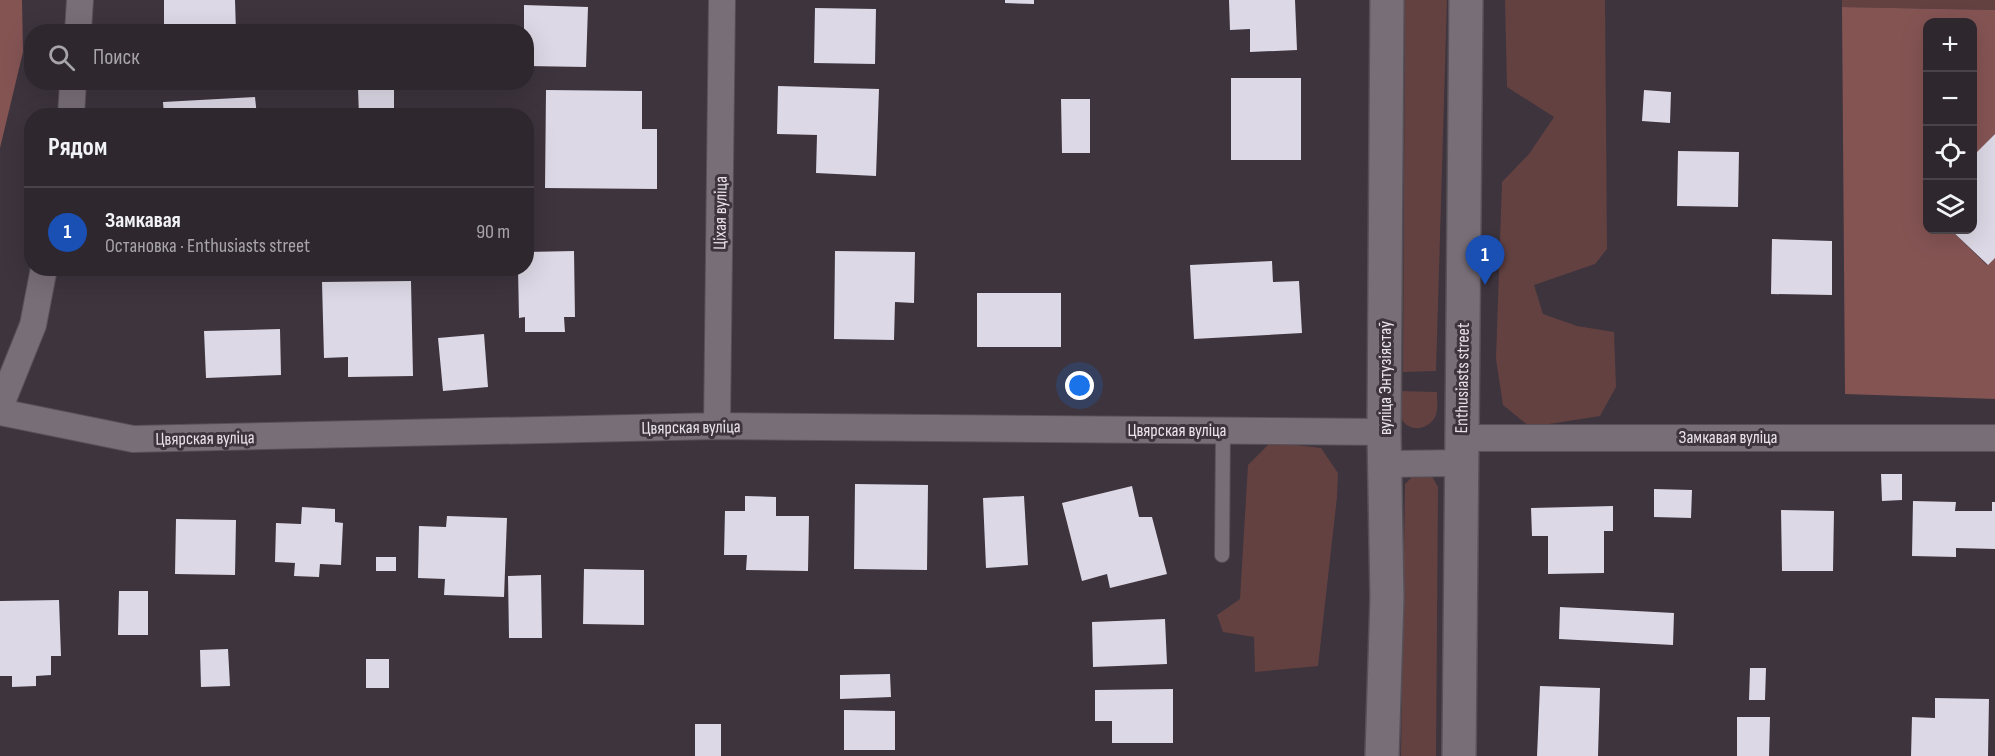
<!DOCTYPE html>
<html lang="ru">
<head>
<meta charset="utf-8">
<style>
	:root { --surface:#2e272e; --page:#3a333a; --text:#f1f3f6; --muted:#a7a5aa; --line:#49444a; --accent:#8bbbb9 }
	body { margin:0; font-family:"Sofia Sans Condensed",sans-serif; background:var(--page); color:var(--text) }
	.controls { position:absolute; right:18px; top:18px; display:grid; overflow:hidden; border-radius:12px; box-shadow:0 6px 24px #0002 }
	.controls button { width:54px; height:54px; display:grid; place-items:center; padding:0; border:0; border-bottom:2px solid var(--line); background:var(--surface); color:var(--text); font:30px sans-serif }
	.you { position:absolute; left:1080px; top:386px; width:21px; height:21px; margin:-15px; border:4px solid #fff; border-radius:50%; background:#1a73e8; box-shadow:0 0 0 9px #1a73e833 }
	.badge { display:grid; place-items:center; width:39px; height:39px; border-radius:50%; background:var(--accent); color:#fff; font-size:20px; font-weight:700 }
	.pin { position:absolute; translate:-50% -50px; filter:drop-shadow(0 2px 3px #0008) }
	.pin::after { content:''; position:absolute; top:32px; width:21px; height:18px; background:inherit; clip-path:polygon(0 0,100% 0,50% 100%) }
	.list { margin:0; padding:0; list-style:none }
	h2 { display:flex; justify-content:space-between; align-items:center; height:78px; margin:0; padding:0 24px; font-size:26px }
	h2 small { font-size:20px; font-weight:400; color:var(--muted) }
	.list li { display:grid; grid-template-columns:39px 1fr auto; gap:18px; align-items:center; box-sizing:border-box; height:90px; padding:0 24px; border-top:2px solid var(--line) }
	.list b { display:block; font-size:22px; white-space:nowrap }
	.list p { margin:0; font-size:20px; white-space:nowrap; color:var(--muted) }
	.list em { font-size:20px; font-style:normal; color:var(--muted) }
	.icon { flex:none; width:33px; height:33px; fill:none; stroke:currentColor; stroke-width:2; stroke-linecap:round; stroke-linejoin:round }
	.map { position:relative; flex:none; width:1995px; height:756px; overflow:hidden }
	.search { position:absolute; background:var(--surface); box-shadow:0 6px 24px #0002; left:24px; top:24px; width:510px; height:66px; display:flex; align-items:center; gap:15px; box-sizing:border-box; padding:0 21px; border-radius:24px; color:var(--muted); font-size:22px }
	.panel { position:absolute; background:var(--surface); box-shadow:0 6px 24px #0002; left:24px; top:108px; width:510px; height:168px; border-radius:24px }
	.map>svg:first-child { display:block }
	.green { fill:#634141 }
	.forest { fill:#845453 }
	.building { fill:#dcd8e5 }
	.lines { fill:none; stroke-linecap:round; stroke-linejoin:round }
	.lane-casing { stroke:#575057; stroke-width:16 }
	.street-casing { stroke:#575057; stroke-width:28 }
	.secondary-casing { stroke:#575057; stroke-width:36 }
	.lane { stroke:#786e77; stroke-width:14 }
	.street { stroke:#786e77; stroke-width:26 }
	.secondary { stroke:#786e77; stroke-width:33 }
	.labels { text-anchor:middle; stroke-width:6; stroke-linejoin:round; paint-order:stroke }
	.street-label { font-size:18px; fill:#e9e3e9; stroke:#3d343d }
</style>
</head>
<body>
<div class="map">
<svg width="1995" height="756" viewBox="0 0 1995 756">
	<rect width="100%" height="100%" fill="#3d343d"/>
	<path class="green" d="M 1405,0 L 1447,0 L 1436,371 L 1403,372 Z
		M 1505,0 L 1605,0 L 1607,249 L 1595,264 L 1534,285 L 1543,314 L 1577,326 L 1614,332 L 1616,387 L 1600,416 L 1530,427 L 1503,405 L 1496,359 L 1502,182 L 1529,154 L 1554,117 L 1507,87 Z
		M 1842,0 L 1995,0 L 1995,10 L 1842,7 Z
		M 1400,391 L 1437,392 C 1437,399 1438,408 1436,415 C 1429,432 1405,433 1400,415 C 1398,408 1400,398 1400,391 Z
		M 1271,442 L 1321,448 L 1338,473 L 1337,497 L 1318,666 L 1255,672 L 1254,637 L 1223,632 L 1217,615 L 1240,599 L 1248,465 Z
		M 1424,472 L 1433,478 L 1438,487 L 1436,756 L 1401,756 L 1405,484 L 1412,477 Z"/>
	<path class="forest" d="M 0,0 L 22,0 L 23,52 L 0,148 Z
		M 1842,7 L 1995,10 L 1995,134 L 1973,157 L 1972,22 L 1928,22 L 1928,204 L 1926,205 L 1927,207 L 1928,230 L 1951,230 L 1987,265 L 1995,258 L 1995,399 L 1845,394 Z"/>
	<path class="building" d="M 164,0 L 235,0 L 236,32 L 164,32 Z
		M 1005,0 L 1034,0 L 1034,4 L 1005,3 Z
		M 1229,0 L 1295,0 L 1297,50 L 1250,52 L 1250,29 L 1230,30 Z
		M 524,5 L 588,7 L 586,67 L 526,66 L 526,32 L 524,32 Z
		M 815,8 L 876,9 L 875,64 L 814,63 Z
		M 1231,78 L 1301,78 L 1301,160 L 1231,160 Z
		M 778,86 L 879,89 L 876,176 L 816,173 L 817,135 L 777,134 Z
		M 358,88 L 394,88 L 394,116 L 359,116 Z
		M 546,90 L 642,91 L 642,129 L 657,129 L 657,189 L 545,188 Z
		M 1644,90 L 1671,92 L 1670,123 L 1642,121 Z
		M 255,97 L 257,116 L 164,116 L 163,102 Z
		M 1061,99 L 1090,99 L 1090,153 L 1062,153 Z
		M 1995,134 L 1995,258 L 1988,265 L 1951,230 L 1972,230 L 1972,157 Z
		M 1678,151 L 1739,152 L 1738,207 L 1677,206 Z
		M 1772,239 L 1832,241 L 1832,295 L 1771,294 Z
		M 574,251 L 575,317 L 564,317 L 565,332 L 525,332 L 525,317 L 519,318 L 518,268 L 526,268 L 526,252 Z
		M 835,251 L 915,252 L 914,303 L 895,302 L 894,340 L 834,339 Z
		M 1272,261 L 1273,282 L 1299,281 L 1302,333 L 1194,339 L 1190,265 Z
		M 411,281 L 413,376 L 348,377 L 348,357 L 324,358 L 322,282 Z
		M 977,293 L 1061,293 L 1061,347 L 977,347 Z
		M 280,329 L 281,375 L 206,378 L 204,331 Z
		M 484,334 L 488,387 L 443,391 L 438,338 Z
		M 1881,474 L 1902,474 L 1902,500 L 1882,501 Z
		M 855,484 L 928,485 L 927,570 L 854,569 Z
		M 1132,486 L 1139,517 L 1152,517 L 1167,574 L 1110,588 L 1107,574 L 1082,581 L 1062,503 Z
		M 1654,489 L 1692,490 L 1691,518 L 1654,517 Z
		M 745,496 L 776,497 L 776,516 L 809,516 L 808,571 L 746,570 L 747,555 L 724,555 L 725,511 L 745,511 Z
		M 1024,496 L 1028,565 L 986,568 L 983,498 Z
		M 1913,501 L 1956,502 L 1955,511 L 1992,511 L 1992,502 L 1995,502 L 1995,549 L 1956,548 L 1956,557 L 1912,556 Z
		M 1613,506 L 1613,531 L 1604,531 L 1604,573 L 1548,574 L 1548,536 L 1532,536 L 1531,508 Z
		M 302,507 L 335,509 L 335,522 L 343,523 L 341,565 L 320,564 L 319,577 L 294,576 L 295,563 L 275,562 L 276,523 L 301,524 Z
		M 1781,510 L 1834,511 L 1833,571 L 1782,571 Z
		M 447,516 L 507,518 L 504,597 L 444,595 L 445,579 L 418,578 L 419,526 L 446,527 Z
		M 176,519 L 236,520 L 235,575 L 175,574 Z
		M 376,557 L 396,557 L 396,571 L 376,571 Z
		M 584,569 L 644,570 L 644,625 L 583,624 Z
		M 541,575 L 542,638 L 509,638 L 508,576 Z
		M 119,591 L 148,591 L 148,635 L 118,635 Z
		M 59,600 L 61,656 L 51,656 L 51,675 L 36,676 L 36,686 L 12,687 L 12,676 L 0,676 L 0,601 Z
		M 1560,607 L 1674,613 L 1673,645 L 1559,639 Z
		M 1165,619 L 1167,664 L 1093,667 L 1092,622 Z
		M 228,649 L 230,686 L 201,687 L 200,650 Z
		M 366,659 L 389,659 L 389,688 L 366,688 Z
		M 1750,668 L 1766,668 L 1765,700 L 1749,700 Z
		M 890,674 L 891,697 L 840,699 L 840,675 Z
		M 1540,686 L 1600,688 L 1598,756 L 1537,756 Z
		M 1173,689 L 1173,743 L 1112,743 L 1112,721 L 1095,721 L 1095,690 Z
		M 1935,698 L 1989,699 L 1988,756 L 1911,756 L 1912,717 L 1935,718 Z
		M 844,710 L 895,711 L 895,750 L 844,750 Z
		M 1737,717 L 1770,717 L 1769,756 L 1737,756 Z
		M 695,724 L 721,724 L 721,756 L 695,756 Z"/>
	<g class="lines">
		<g class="lane-casing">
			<path id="lane" d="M 1222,555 L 1223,430"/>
		</g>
		<g class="street-casing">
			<path id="street" d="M 78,32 L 80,0
				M 71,116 L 73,82
				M 0,407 L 33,325 L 44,268
				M 0,412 L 133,439 L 717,426 L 1384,432
				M 717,426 L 722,0
				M 1461,438 L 1995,438
				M 1385,464 L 1461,463"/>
		</g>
		<g class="secondary-casing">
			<path id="secondary" d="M 1382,756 L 1387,598 L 1384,432 L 1387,0
				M 1459,756 L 1466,0"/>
		</g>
		<use href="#lane" class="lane"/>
		<use href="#street" class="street"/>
		<use href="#secondary" class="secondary"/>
	</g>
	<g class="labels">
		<g class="street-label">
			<text transform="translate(720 213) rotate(-89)" y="6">Ціхая вуліца</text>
			<text transform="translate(1385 378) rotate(-90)" y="6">вуліца Энтузіястаў</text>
			<text transform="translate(1462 378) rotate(-89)" y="6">Enthusiasts street</text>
			<text transform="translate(691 427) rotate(-1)" y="6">Цвярская вуліца</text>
			<text x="1177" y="436">Цвярская вуліца</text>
			<text x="1728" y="443">Замкавая вуліца</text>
			<text transform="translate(205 438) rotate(-1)" y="6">Цвярская вуліца</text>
		</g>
	</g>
</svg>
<div class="controls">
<button>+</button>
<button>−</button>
<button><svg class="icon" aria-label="locate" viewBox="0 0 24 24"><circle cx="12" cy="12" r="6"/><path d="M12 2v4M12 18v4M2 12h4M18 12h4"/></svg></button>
<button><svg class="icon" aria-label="layers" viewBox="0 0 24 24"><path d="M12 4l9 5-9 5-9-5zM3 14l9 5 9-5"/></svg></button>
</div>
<div class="you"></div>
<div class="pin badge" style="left:1485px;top:285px;background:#1a4fb4">1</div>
<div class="search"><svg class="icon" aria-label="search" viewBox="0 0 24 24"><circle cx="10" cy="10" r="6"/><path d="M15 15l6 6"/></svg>Поиск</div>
<section class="panel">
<h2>Рядом<small></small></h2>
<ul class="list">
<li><span class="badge" style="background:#1a4fb4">1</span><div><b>Замкавая</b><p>Остановка · Enthusiasts street</p></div><em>90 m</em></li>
</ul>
</section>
</div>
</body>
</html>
